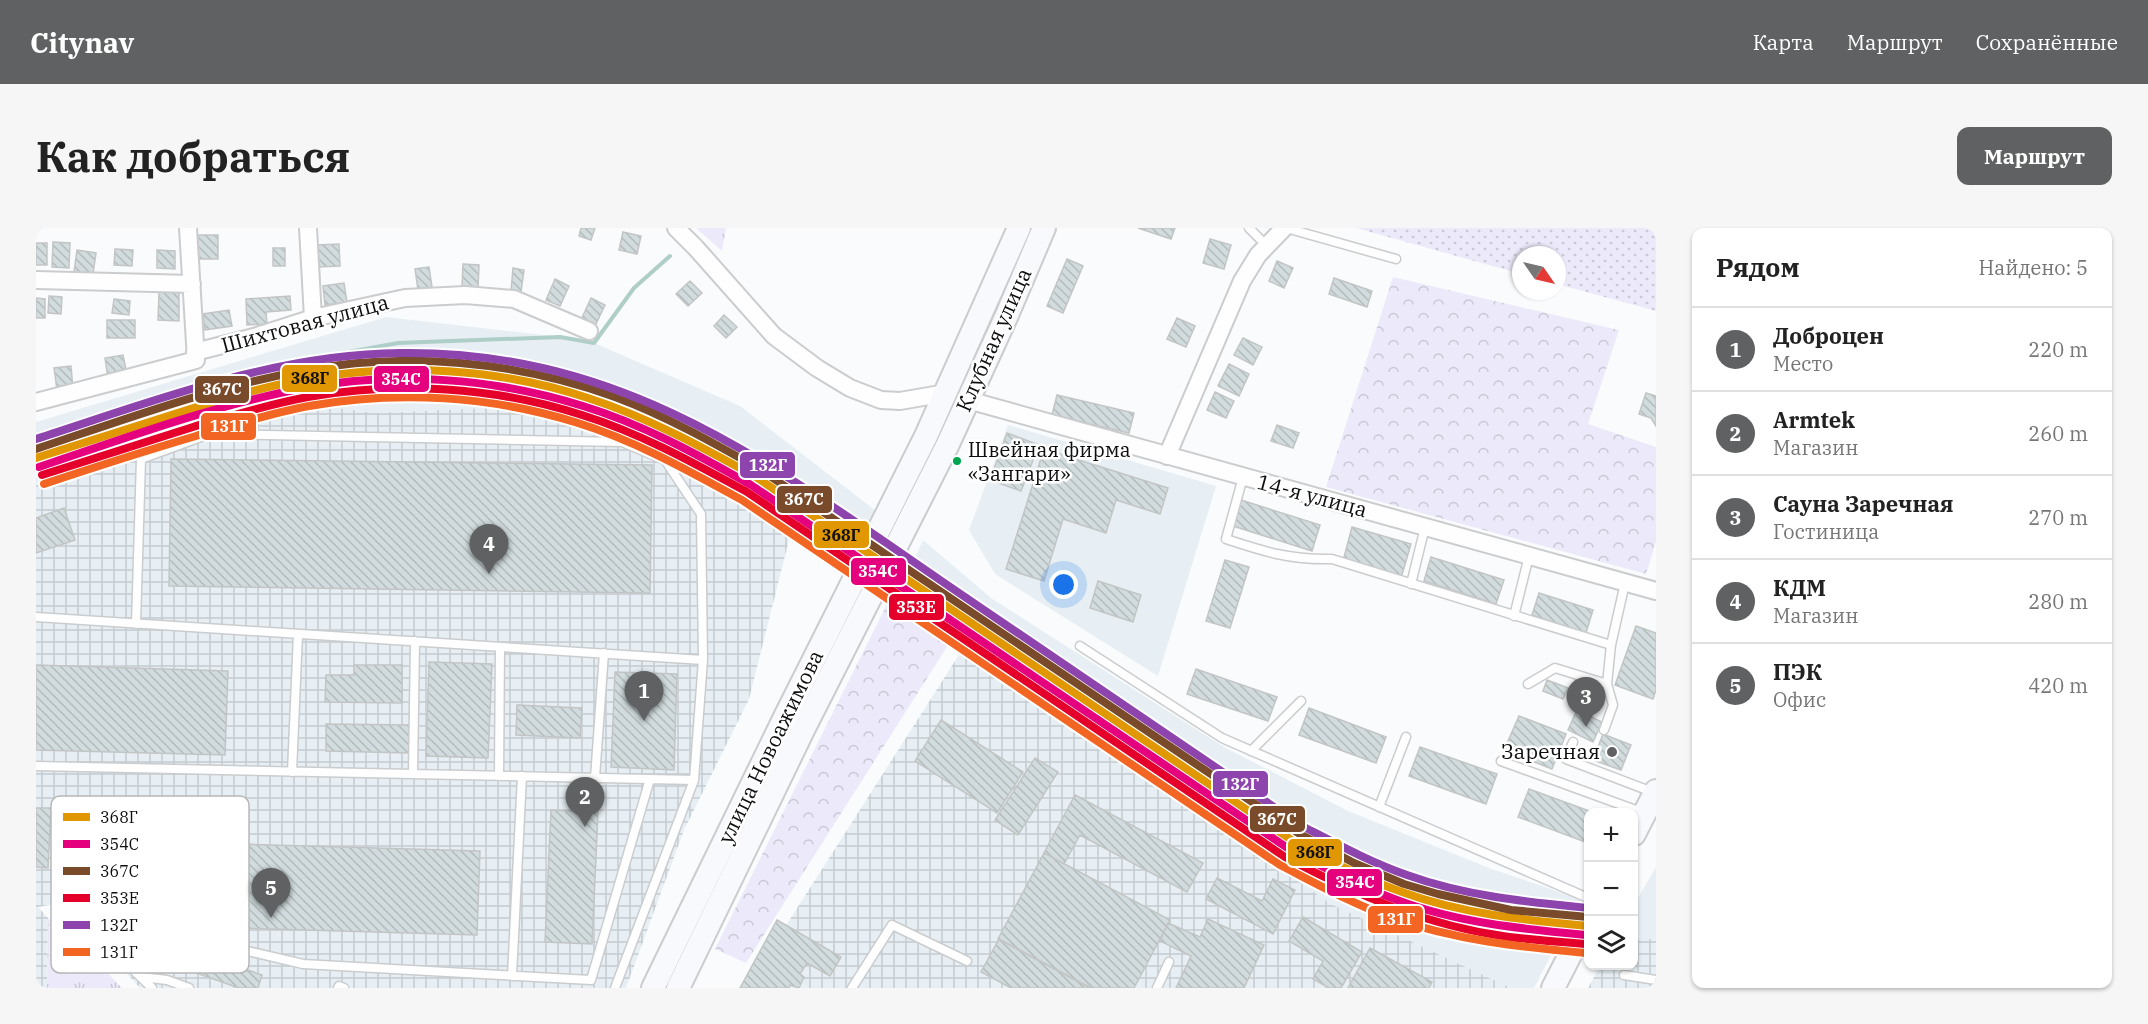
<!DOCTYPE html>
<html lang="ru">
<head>
<meta charset="utf-8">
<style>
	:root { --surface:#fff; --page:#f6f6f6; --text:#222; --muted:#767676; --line:#e0e0e0; --accent:#5f6162 }
	body { margin:0; font-family:"IBM Plex Serif",serif; background:var(--page); color:var(--text) }
	.controls { position:absolute; right:18px; bottom:18px; display:grid; overflow:hidden; border-radius:12px; box-shadow:0 2px 4px #0004 }
	.controls button { width:54px; height:54px; display:grid; place-items:center; padding:0; border:0; border-bottom:2px solid var(--line); background:var(--surface); color:var(--text); font:30px sans-serif }
	.compass { position:absolute; left:1476px; top:18px; width:54px; height:54px; border-radius:50%; background:var(--surface); box-shadow:0 2px 4px #0004; rotate:124deg }
	.you { position:absolute; left:1028px; top:357px; width:21px; height:21px; margin:-15px; border:4px solid #fff; border-radius:50%; background:#1a73e8; box-shadow:0 0 0 9px #1a73e833 }
	.badge { display:grid; place-items:center; width:39px; height:39px; border-radius:50%; background:var(--accent); color:#fff; font-size:20px; font-weight:700 }
	.pin { position:absolute; translate:-50% -50px; filter:drop-shadow(0 2px 3px #0008) }
	.pin::after { content:''; position:absolute; top:32px; width:21px; height:18px; background:inherit; clip-path:polygon(0 0,100% 0,50% 100%) }
	.list { margin:0; padding:0; list-style:none }
	h2 { display:flex; justify-content:space-between; align-items:center; height:78px; margin:0; padding:0 24px; font-size:26px }
	h2 small { font-size:20px; font-weight:400; color:var(--muted) }
	.list li { display:grid; grid-template-columns:39px 1fr auto; gap:18px; align-items:center; box-sizing:border-box; height:84px; padding:0 24px; border-top:2px solid var(--line) }
	.list b { display:block; font-size:22px; white-space:nowrap }
	.list p { margin:0; font-size:20px; white-space:nowrap; color:var(--muted) }
	.list em { font-size:20px; font-style:normal; color:var(--muted) }
	.icon { flex:none; width:33px; height:33px; fill:none; stroke:currentColor; stroke-width:2; stroke-linecap:round; stroke-linejoin:round }
	.map { position:relative; flex:none; width:1620px; height:760px; overflow:hidden; border-radius:12px }
	header { display:flex; align-items:center; gap:36px; box-sizing:border-box; height:84px; padding:0 30px; background:var(--accent); color:#fff }
	header strong { font-size:28px }
	nav { display:flex; gap:33px; margin-inline-start:auto; font-size:21px }
	.intro { display:flex; align-items:center; justify-content:space-between; box-sizing:border-box; height:144px; padding:0 36px }
	h1 { margin:0; font-size:42px }
	.button { padding:15px 27px; border-radius:12px; background:var(--accent); color:#fff; font-size:21px; font-weight:700 }
	main { display:flex; gap:36px; padding:0 36px }
	aside { flex:1; background:var(--surface); border-radius:12px; box-shadow:0 2px 4px #0004 }
	.map>svg:first-child { display:block }
	.built { fill:#e7eff4 }
	.industrial { fill:url(#industrial-grid) }
	.grass { fill:url(#grass-tufts) }
	.forest { fill:url(#forest-crowns) }
	.park { fill:url(#park-dots) }
	.lines { fill:none; stroke-linecap:round; stroke-linejoin:round }
	.stream { stroke:#afcec7; stroke-width:4 }
	.building { fill:url(#building-back-hatch); stroke:#c3c5c5; stroke-width:1.5 }
	.lane-casing { stroke:#caccce; stroke-width:11 }
	.street-casing { stroke:#caccce; stroke-width:20 }
	.secondary-casing { stroke:#caccce; stroke-width:26 }
	.lane { stroke:#fefeff; stroke-width:8 }
	.street { stroke:#fefeff; stroke-width:16 }
	.secondary { stroke:#f8f9fc; stroke-width:22 }
	.rail-1-casing { stroke:#fff; stroke-width:12 }
	.rail-2-casing { stroke:#fff; stroke-width:12 }
	.rail-3-casing { stroke:#fff; stroke-width:12 }
	.rail-4-casing { stroke:#fff; stroke-width:12 }
	.rail-5-casing { stroke:#fff; stroke-width:12 }
	.rail-6-casing { stroke:#fff; stroke-width:12 }
	.rail-1 { stroke:#e09702; stroke-width:8 }
	.rail-2 { stroke:#e5007d; stroke-width:8 }
	.rail-3 { stroke:#7a4b2a; stroke-width:8 }
	.rail-4 { stroke:#e4002b; stroke-width:8 }
	.rail-5 { stroke:#8e44ad; stroke-width:8 }
	.rail-6 { stroke:#f26522; stroke-width:8 }
	.bus-dot { fill:#00a651; stroke:#fff; stroke-width:2 }
	.poi-dot { fill:#5f6162; stroke:#fff; stroke-width:2 }
	.labels { text-anchor:middle; stroke-width:5; stroke-linejoin:round; paint-order:stroke }
	.bus-label { font-size:20px; fill:#0c0e0f; stroke:#fff; text-anchor:start }
	.street-label { font-size:21px; fill:#0c0e0f; stroke:#fff }
	.poi-label { font-size:21px; fill:#0c0e0f; stroke:#fff; text-anchor:end }
	.key { fill:#fff; stroke:#b6b7b7; stroke-width:1.5 }
	.key-label { font-size:16px; fill:#0c0e0f }
	.line-badge { stroke:#fff; stroke-width:2 }
	.badge-label { font-size:16px; text-anchor:middle; font-weight:bold; fill:#fff }
	.pale-badge-label { font-size:16px; text-anchor:middle; font-weight:bold; fill:#111 }
</style>
</head>
<body>
<header>
<strong>Citynav</strong>
<nav><a>Карта</a><a>Маршрут</a><a>Сохранённые</a></nav>
</header>
<div class="intro"><h1>Как добраться</h1><a class="button">Маршрут</a></div>
<main>
<div class="map">
<svg width="1620" height="760" viewBox="0 0 1620 760">
	<defs>
		<pattern id="industrial-grid" width="8" height="8" patternUnits="userSpaceOnUse" patternTransform="scale(1.5)"><rect width="8" height="8" fill="#e7eff4"/><path d="M0 4h8M4 0v8" fill="none" stroke="#c5ccd0"/></pattern>
		<pattern id="grass-tufts" width="24" height="20" patternUnits="userSpaceOnUse" patternTransform="scale(1.5)"><rect width="24" height="20" fill="#eceafa"/><path d="M3 7l-1-3M5 7V3M7 7l1-3M15 17l-1-3M17 17v-4M19 17l1-3" fill="none" stroke="#c9c8d5"/></pattern>
		<pattern id="forest-crowns" width="20" height="18" patternUnits="userSpaceOnUse" patternTransform="scale(1.5)"><rect width="20" height="18" fill="#eceafa"/><path d="M2 6a3 3 0 1 1 6 0M12 15a3 3 0 1 1 6 0" fill="none" stroke="#c9c8d5"/></pattern>
		<pattern id="park-dots" width="8" height="8" patternUnits="userSpaceOnUse" patternTransform="scale(1.5)"><rect width="8" height="8" fill="#eceafa"/><path d="M2 2h.1M6 6h.1" fill="none" stroke="#c9c8d5" stroke-width="1.8" stroke-linecap="round"/></pattern>
		<pattern id="building-back-hatch" width="6" height="6" patternUnits="userSpaceOnUse" patternTransform="scale(1.5)"><rect width="6" height="6" fill="#d2dcde"/><path d="M-1 5l2 2M0 0l6 6M5-1l2 2" fill="none" stroke="#b3bcbd"/></pattern>
	</defs>
	<rect width="100%" height="100%" fill="#f9fbfd"/>
	<path class="built" d="M 350,89 L 524,109 L 558,115 L 704,178 L 840,283 L 810,340 L 617,213 L 450,180 L 339,185 L 270,176 L 213,182 L 70,224 L 16,250 L 0,255 L 0,194 Z
		M 972,197 L 1180,258 L 1122,448 L 959,346 L 933,302 Z
		M 887,312 L 955,370 L 1188,519 L 1312,583 L 1453,640 L 1544,671 L 1498,760 L 1475,760 L 1295,676 L 928,419 L 858,375 Z
		M 1620,639 L 1620,711 L 1598,711 L 1598,677 Z"/>
	<path class="industrial" d="M 270,176 L 339,185 L 450,180 L 559,194 L 617,213 L 755,304 L 713,471 L 648,602 L 590,760 L 104,760 L 25,675 L 2,679 L 12,690 L 11,760 L 0,760 L 0,255 L 16,250 L 70,224 L 213,182 Z
		M 928,419 L 1295,676 L 1475,760 L 710,760 Z
		M 1598,711 L 1620,711 L 1620,760 L 1552,760 L 1564,738 L 1598,738 Z"/>
	<path class="grass" d="M 660,0 L 690,0 L 686,23 Z
		M 12,690 L 64,737 L 86,760 L 11,760 Z"/>
	<path class="forest" d="M 1357,49 L 1583,102 L 1552,196 L 1620,219 L 1620,314 L 1610,346 L 1290,259 Z
		M 851,376 L 914,414 L 710,735 L 679,721 Z"/>
	<path class="park" d="M 1320,0 L 1620,0 L 1620,83 L 1521,56 L 1521,27 L 1485,27 L 1485,46 Z"/>
	<g class="lines">
		<path class="stream" d="M 7,221 L 8,212 L 241,137 L 362,115 L 524,109 L 558,115 L 598,60 L 634,28"/>
	</g>
	<path class="building" d="M 545,0 L 559,0 L 555,12 L 543,8 Z
		M 1102,0 L 1139,0 L 1135,11 Z
		M 587,4 L 605,8 L 601,26 L 583,22 Z
		M 160,7 L 182,7 L 182,31 L 160,31 Z
		M 1174,11 L 1195,17 L 1188,41 L 1167,35 Z
		M 17,14 L 34,15 L 33,40 L 16,39 Z
		M 0,15 L 11,15 L 11,37 L 0,37 Z
		M 303,16 L 304,38 L 282,39 L 281,17 Z
		M 237,20 L 249,20 L 249,38 L 237,38 Z
		M 79,21 L 97,22 L 96,38 L 78,37 Z
		M 41,22 L 60,25 L 57,46 L 38,44 Z
		M 121,22 L 139,23 L 139,41 L 121,40 Z
		M 1031,31 L 1047,38 L 1027,85 L 1011,78 Z
		M 1241,33 L 1257,40 L 1248,60 L 1233,53 Z
		M 427,36 L 443,37 L 442,60 L 426,59 Z
		M 393,39 L 396,59 L 382,62 L 379,41 Z
		M 477,40 L 488,42 L 485,64 L 475,63 Z
		M 1298,50 L 1336,63 L 1331,79 L 1293,66 Z
		M 519,51 L 533,58 L 524,78 L 510,72 Z
		M 654,53 L 666,65 L 652,78 L 640,66 Z
		M 308,55 L 311,74 L 289,77 L 287,58 Z
		M 123,64 L 143,64 L 143,93 L 122,92 Z
		M 13,68 L 26,69 L 25,86 L 12,85 Z
		M 254,68 L 255,82 L 230,84 L 231,96 L 211,97 L 210,71 Z
		M 0,70 L 9,71 L 9,90 L 0,90 Z
		M 555,70 L 569,77 L 558,100 L 544,94 Z
		M 78,71 L 94,73 L 93,87 L 76,85 Z
		M 193,82 L 196,98 L 169,102 L 167,86 Z
		M 688,87 L 701,99 L 690,110 L 678,98 Z
		M 1141,90 L 1159,98 L 1150,119 L 1131,111 Z
		M 71,92 L 99,92 L 99,110 L 71,110 Z
		M 1207,110 L 1226,119 L 1217,137 L 1198,127 Z
		M 87,127 L 91,147 L 72,150 L 69,130 Z
		M 1193,136 L 1213,146 L 1203,168 L 1182,158 Z
		M 35,138 L 37,161 L 21,162 L 18,140 Z
		M 1179,164 L 1198,173 L 1190,190 L 1171,182 Z
		M 1610,165 L 1620,168 L 1620,198 L 1615,190 L 1603,186 Z
		M 1021,167 L 1098,185 L 1093,205 L 1016,187 Z
		M 1241,197 L 1263,205 L 1257,220 L 1235,213 Z
		M 971,205 L 1003,217 L 985,263 L 954,252 Z
		M 1008,221 L 1132,260 L 1124,286 L 1080,272 L 1070,305 L 1027,291 L 1008,353 L 970,341 Z
		M 135,231 L 616,237 L 614,365 L 133,358 Z
		M 1205,272 L 1284,297 L 1276,323 L 1197,298 Z
		M 28,280 L 39,312 L 0,325 L 0,290 Z
		M 1316,299 L 1375,316 L 1365,350 L 1307,333 Z
		M 1395,329 L 1468,352 L 1460,376 L 1388,353 Z
		M 1189,332 L 1213,339 L 1194,400 L 1170,393 Z
		M 1062,353 L 1105,367 L 1097,394 L 1054,380 Z
		M 1503,365 L 1557,382 L 1550,405 L 1496,387 Z
		M 1600,398 L 1620,405 L 1620,462 L 1617,471 L 1579,457 Z
		M 393,434 L 456,436 L 452,530 L 390,528 Z
		M 0,437 L 192,443 L 189,527 L 0,522 Z
		M 318,437 L 366,437 L 366,475 L 289,474 L 290,447 L 318,447 Z
		M 1160,441 L 1241,469 L 1232,493 L 1151,466 Z
		M 579,444 L 641,446 L 638,542 L 575,539 Z
		M 1511,452 L 1532,460 L 1527,471 L 1507,463 Z
		M 481,477 L 546,480 L 544,510 L 480,507 Z
		M 1273,480 L 1350,509 L 1340,535 L 1263,507 Z
		M 1541,482 L 1566,494 L 1557,514 L 1532,502 Z
		M 1483,488 L 1530,506 L 1516,541 L 1468,522 Z
		M 905,492 L 987,544 L 961,585 L 879,533 Z
		M 290,496 L 374,497 L 374,525 L 290,523 Z
		M 1567,506 L 1595,517 L 1585,542 L 1557,532 Z
		M 1384,519 L 1461,546 L 1450,576 L 1373,548 Z
		M 999,530 L 1022,544 L 982,607 L 959,592 Z
		M 1493,561 L 1556,584 L 1552,584 L 1552,615 L 1482,589 Z
		M 1039,567 L 1167,635 L 1151,664 L 1044,607 L 1028,636 L 1008,625 Z
		M 0,580 L 15,580 L 12,640 L 0,639 Z
		M 515,582 L 562,584 L 556,716 L 509,714 Z
		M 202,616 L 444,623 L 441,707 L 200,700 Z
		M 1008,625 L 1134,692 L 1098,760 L 1054,760 L 962,711 Z
		M 1181,650 L 1226,673 L 1237,651 L 1259,662 L 1237,706 L 1170,671 Z
		M 1267,689 L 1326,724 L 1305,760 L 1293,760 L 1277,751 L 1287,733 L 1253,713 Z
		M 1172,691 L 1228,717 L 1208,760 L 1140,760 L 1155,728 L 1124,713 L 1132,695 L 1164,709 Z
		M 741,692 L 805,729 L 794,748 L 771,735 L 764,746 L 768,749 L 763,760 L 754,757 L 753,760 L 704,760 Z
		M 115,708 L 226,747 L 222,760 L 203,760 L 109,727 Z
		M 963,711 L 1055,760 L 975,760 L 945,744 Z
		M 1334,720 L 1396,754 L 1393,760 L 1312,760 Z"/>
	<g class="lines">
		<g class="lane-casing">
			<path id="lane" d="M 1213,0 L 1231,18
				M 1250,0 L 1360,31
				M 1207,249 L 1190,311 C 1229,324 1255,332 1296,331 L 1575,417
				M 1375,356 L 1389,299
				M 1478,388 L 1493,328
				M 0,389 L 667,432
				M 100,396 L 105,231 L 173,206 L 586,214 L 629,232 L 665,286 L 667,432 L 658,552 L 579,760
				M 1044,418 L 1186,510 L 1552,670
				M 1492,456 L 1519,440 L 1571,456
				M 1568,502 L 1577,477 L 1571,456 L 1575,417 L 1589,355
				M 1537,514 L 1530,531 L 1619,565
				M 1215,523 L 1265,473
				M 1465,533 L 1608,585
				M 0,538 L 658,552
				M 256,544 L 262,406
				M 377,546 L 379,413
				M 463,548 L 464,419
				M 559,550 L 568,425
				M 1343,579 L 1370,509
				M 58,704 L 116,760
				M 203,721 L 267,736 L 555,752 L 614,551
				M 1588,747 L 1620,752
				M 476,748 L 486,548
				M 105,749 L 131,752 L 153,760
				M 302,760 L 303,758 L 308,760
				M 816,760 L 856,697 L 931,733
				M 1121,760 L 1133,734"/>
		</g>
		<g class="street-casing">
			<path id="street" d="M 272,0 L 277,90
				M 640,0 L 660,20 L 738,108 L 781,140 L 814,160 L 845,172 L 864,173 L 910,165
				M 0,52 L 156,56
				M 159,124 L 218,109 L 277,90 L 369,70 L 429,67 L 478,71 L 553,103
				M 932,172 L 1620,363
				M 0,174 L 160,132 L 152,0
				M 1131,228 L 1206,53 L 1222,27 L 1248,0"/>
		</g>
		<g class="secondary-casing">
			<path id="secondary" d="M 1598,606 L 1620,563
				M 617,760 L 748,491 L 890,208 L 983,0
				M 642,760 L 768,500 L 911,218 L 971,87 L 1008,0
				M 1517,760 L 1552,692"/>
		</g>
		<use href="#lane" class="lane"/>
		<use href="#street" class="street"/>
		<use href="#secondary" class="secondary"/>
		<g class="rail-1-casing">
			<path id="rail-1" d="M 0,230 C 50,214 101,198 151,182 C 190,170 230,158 270,151 C 363,135 462,140 552,170 C 611,189 666,219 720,249 L 1257,613 C 1293,632 1328,651 1366,664 C 1426,686 1489,692 1552,698"/>
		</g>
		<g class="rail-2-casing">
			<path id="rail-2" d="M 3,239 C 89,210 179,177 268,160 C 360,143 458,150 547,178 C 606,196 661,226 715,257 L 1253,621 C 1288,640 1323,658 1361,672 C 1422,695 1487,701 1551,707"/>
		</g>
		<g class="rail-3-casing">
			<path id="rail-3" d="M 0,221 C 87,192 176,159 266,143 C 369,123 480,133 579,169 C 630,188 678,215 725,242 L 1262,605 L 1318,635 L 1368,656 L 1402,666 L 1475,682 L 1552,689"/>
		</g>
		<g class="rail-4-casing">
			<path id="rail-4" d="M 6,247 C 56,231 107,215 157,199 C 195,188 233,176 272,169 C 362,153 459,159 546,187 C 604,205 658,235 711,264 L 1249,629 C 1321,667 1391,698 1473,709 C 1498,712 1525,714 1550,716"/>
		</g>
		<g class="rail-5-casing">
			<path id="rail-5" d="M 0,211 C 118,173 239,126 364,125 C 595,122 745,244 926,367 C 1039,444 1153,521 1266,598 C 1301,616 1334,634 1371,647 C 1429,668 1491,674 1552,680"/>
		</g>
		<g class="rail-6-casing">
			<path id="rail-6" d="M 8,256 C 59,239 109,223 160,208 C 197,197 235,185 273,178 C 362,162 456,168 542,195 C 600,213 653,243 706,272 L 1244,637 C 1281,656 1317,676 1356,690 C 1419,712 1484,719 1550,725"/>
		</g>
		<use href="#rail-1" class="rail-1"/>
		<use href="#rail-2" class="rail-2"/>
		<use href="#rail-3" class="rail-3"/>
		<use href="#rail-4" class="rail-4"/>
		<use href="#rail-5" class="rail-5"/>
		<use href="#rail-6" class="rail-6"/>
	</g>
	<circle class="bus-dot" cx="921" cy="233" r="5"/>
	<circle class="poi-dot" cx="1576" cy="524" r="6"/>
	<g class="labels">
		<g class="bus-label">
			<text x="932" y="229">Швейная фирма<tspan x="932" dy="24">«Зангари»</tspan></text>
		</g>
		<g class="street-label">
			<text transform="translate(269 96) rotate(-15)" y="7">Шихтовая улица</text>
			<text transform="translate(958 112) rotate(-66)" y="7">Клубная улица</text>
			<text transform="translate(1276 268) rotate(15)" y="7">14-я улица</text>
			<text transform="translate(735 519) rotate(-64)" y="7">улица Новоажимова</text>
		</g>
		<g class="poi-label">
			<text x="1564" y="531">Заречная</text>
		</g>
	</g>
	<rect x="15" y="568" width="198" height="177" rx="9" class="key"/>
	<rect x="27" y="585" width="27" height="8" fill="#e09702"/>
	<rect x="27" y="612" width="27" height="8" fill="#e5007d"/>
	<rect x="27" y="639" width="27" height="8" fill="#7a4b2a"/>
	<rect x="27" y="666" width="27" height="8" fill="#e4002b"/>
	<rect x="27" y="693" width="27" height="8" fill="#8e44ad"/>
	<rect x="27" y="720" width="27" height="8" fill="#f26522"/>
	<g class="key-label">
		<text x="64" y="595">368Г</text>
		<text x="64" y="622">354С</text>
		<text x="64" y="649">367С</text>
		<text x="64" y="676">353Е</text>
		<text x="64" y="703">132Г</text>
		<text x="64" y="730">131Г</text>
	</g>
	<g class="line-badge">
		<rect x="245" y="136" width="57" height="29" rx="6" fill="#e09702"/>
		<rect x="337" y="137" width="57" height="28" rx="6" fill="#e5007d"/>
		<rect x="158" y="147" width="56" height="29" rx="6" fill="#7a4b2a"/>
		<rect x="164" y="184" width="57" height="29" rx="6" fill="#f26522"/>
		<rect x="703" y="223" width="57" height="28" rx="6" fill="#8e44ad"/>
		<rect x="740" y="257" width="57" height="29" rx="6" fill="#7a4b2a"/>
		<rect x="777" y="292" width="57" height="29" rx="6" fill="#e09702"/>
		<rect x="814" y="329" width="57" height="29" rx="6" fill="#e5007d"/>
		<rect x="852" y="365" width="57" height="28" rx="6" fill="#e4002b"/>
		<rect x="1176" y="542" width="57" height="28" rx="6" fill="#8e44ad"/>
		<rect x="1213" y="577" width="57" height="28" rx="6" fill="#7a4b2a"/>
		<rect x="1251" y="610" width="56" height="29" rx="6" fill="#e09702"/>
		<rect x="1290" y="640" width="57" height="29" rx="6" fill="#e5007d"/>
		<rect x="1331" y="677" width="57" height="29" rx="6" fill="#f26522"/>
	</g>
	<g class="badge-label">
		<text x="365" y="157">354С</text>
		<text x="186" y="167">367С</text>
		<text x="193" y="204">131Г</text>
		<text x="732" y="243">132Г</text>
		<text x="768" y="277">367С</text>
		<text x="842" y="349">354С</text>
		<text x="880" y="385">353Е</text>
		<text x="1204" y="562">132Г</text>
		<text x="1241" y="597">367С</text>
		<text x="1319" y="660">354С</text>
		<text x="1360" y="697">131Г</text>
	</g>
	<g class="pale-badge-label">
		<text x="274" y="156">368Г</text>
		<text x="805" y="313">368Г</text>
		<text x="1279" y="630">368Г</text>
	</g>
</svg>
<div class="controls">
<button>+</button>
<button>−</button>
<button><svg class="icon" aria-label="layers" viewBox="0 0 24 24"><path d="M12 4l9 5-9 5-9-5zM3 14l9 5 9-5"/></svg></button>
</div>
<svg class="compass" viewBox="-18 -18 36 36"><path d="M0-13l5 13h-10z" fill="#e53935"/><path d="M0 13l5-13h-10z" fill="#767676"/></svg>
<div class="you"></div>
<div class="pin badge" style="left:608px;top:493px">1</div>
<div class="pin badge" style="left:549px;top:599px">2</div>
<div class="pin badge" style="left:1550px;top:499px">3</div>
<div class="pin badge" style="left:453px;top:346px">4</div>
<div class="pin badge" style="left:235px;top:690px">5</div>
</div>
<aside>
<h2>Рядом<small>Найдено: 5</small></h2>
<ul class="list">
<li><span class="badge">1</span><div><b>Доброцен</b><p>Место</p></div><em>220 m</em></li>
<li><span class="badge">2</span><div><b>Armtek</b><p>Магазин</p></div><em>260 m</em></li>
<li><span class="badge">3</span><div><b>Сауна Заречная</b><p>Гостиница</p></div><em>270 m</em></li>
<li><span class="badge">4</span><div><b>КДМ</b><p>Магазин</p></div><em>280 m</em></li>
<li><span class="badge">5</span><div><b>ПЭК</b><p>Офис</p></div><em>420 m</em></li>
</ul>
</aside>
</main>
</body>
</html>
